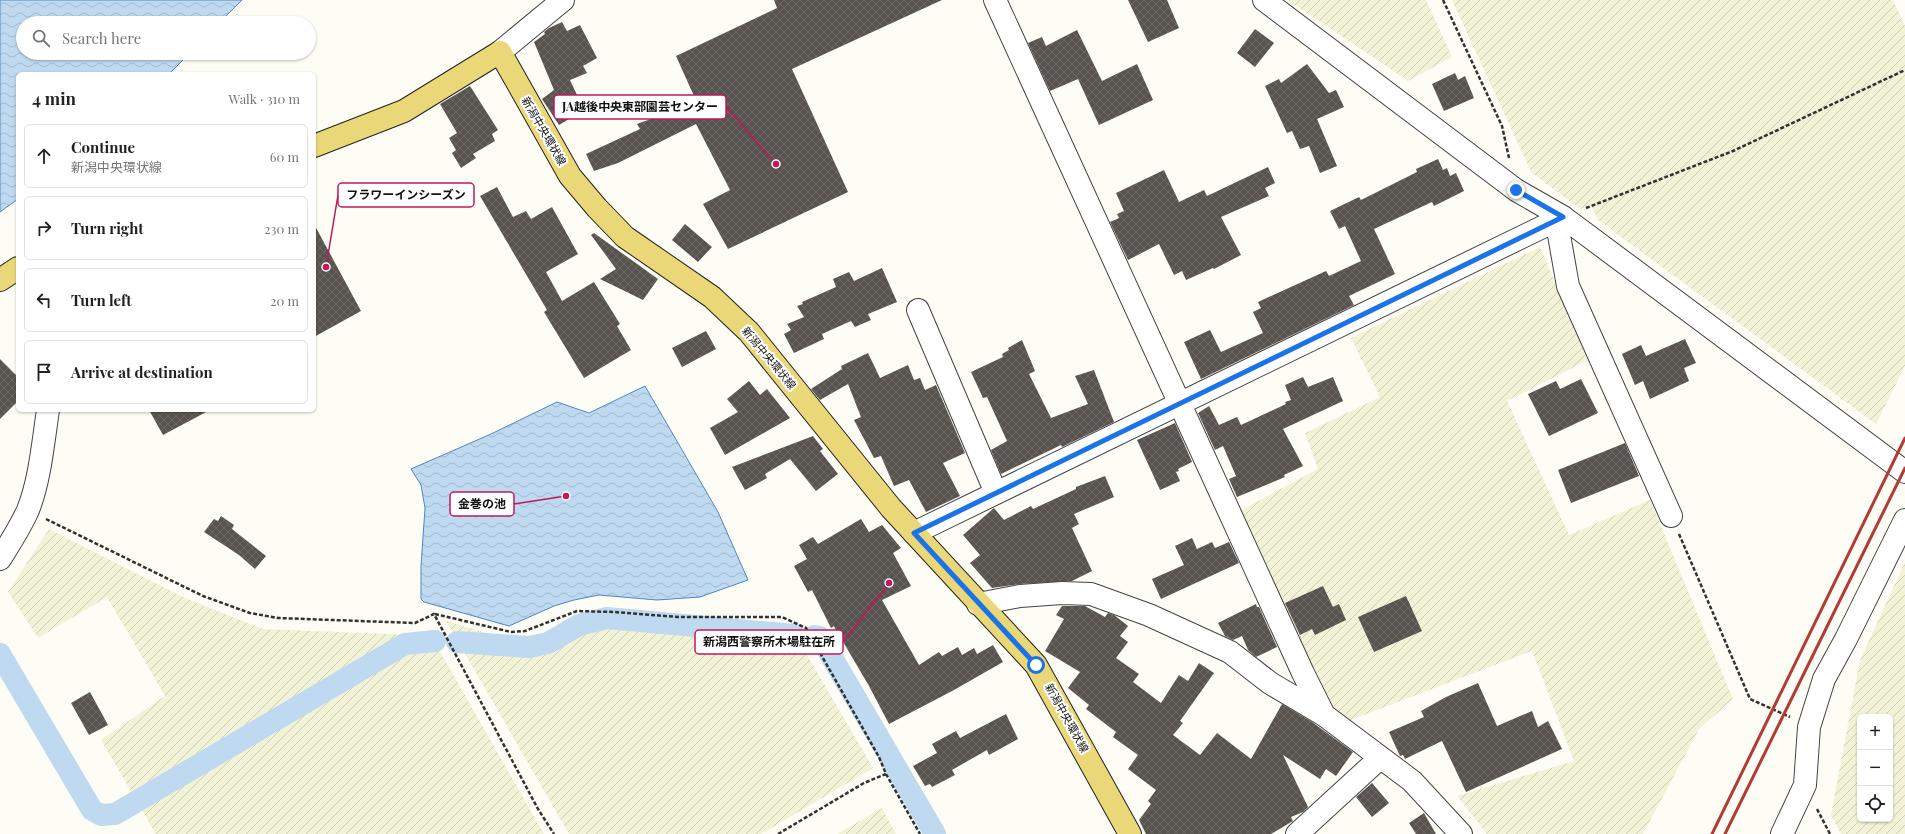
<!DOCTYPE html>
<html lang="en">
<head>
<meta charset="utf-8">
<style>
	:root { --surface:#fff; --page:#f6f6f6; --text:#202124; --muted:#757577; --line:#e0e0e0 }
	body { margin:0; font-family:"Playfair Display","Noto Sans JP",serif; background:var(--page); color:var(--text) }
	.controls { position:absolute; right:12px; bottom:12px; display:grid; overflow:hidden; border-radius:6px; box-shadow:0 1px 3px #0004 }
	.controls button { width:36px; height:36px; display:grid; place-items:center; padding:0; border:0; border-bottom:1px solid var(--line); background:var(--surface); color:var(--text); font:20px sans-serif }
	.stop { position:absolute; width:12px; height:12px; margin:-9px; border:3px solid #1a73e8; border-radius:50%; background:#fff }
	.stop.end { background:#1a73e8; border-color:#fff; box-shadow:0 1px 4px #0008 }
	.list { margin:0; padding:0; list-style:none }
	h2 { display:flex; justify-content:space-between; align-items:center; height:52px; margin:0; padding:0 16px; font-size:17px }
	h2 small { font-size:13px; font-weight:400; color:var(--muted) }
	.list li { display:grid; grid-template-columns:26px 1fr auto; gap:12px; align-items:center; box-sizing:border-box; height:64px; margin:0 8px 8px; padding:0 8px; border:1px solid var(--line); border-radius:6px }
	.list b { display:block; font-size:15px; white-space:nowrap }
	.list p { margin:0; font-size:13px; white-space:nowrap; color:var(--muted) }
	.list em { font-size:13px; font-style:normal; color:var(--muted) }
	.icon { flex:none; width:22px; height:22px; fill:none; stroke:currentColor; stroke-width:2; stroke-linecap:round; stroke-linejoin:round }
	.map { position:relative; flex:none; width:1905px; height:834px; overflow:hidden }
	.search { position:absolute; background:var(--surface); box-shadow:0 1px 3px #0004; left:16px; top:16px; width:300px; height:44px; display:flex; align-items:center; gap:10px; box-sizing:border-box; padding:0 14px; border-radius:22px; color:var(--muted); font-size:15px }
	.panel { position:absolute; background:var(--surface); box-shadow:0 1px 3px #0004; left:16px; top:72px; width:300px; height:340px; border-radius:6px }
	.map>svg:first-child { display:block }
	.farmland { fill:url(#farmland-furrows); fill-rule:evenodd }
	.water { fill:url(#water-waves); stroke:#4d88c0 }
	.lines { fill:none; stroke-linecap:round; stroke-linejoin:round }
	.canal { stroke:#bed9f0; stroke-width:22 }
	.building { fill:url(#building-cross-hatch) }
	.minor-casing { stroke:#434343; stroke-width:24 }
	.major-casing { stroke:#212121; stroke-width:24 }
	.path { stroke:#323232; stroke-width:2.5; stroke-dasharray:4 2; stroke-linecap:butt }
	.minor { stroke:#fff; stroke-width:22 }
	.major { stroke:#ead878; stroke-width:22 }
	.rail { stroke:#b23b36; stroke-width:3 }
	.route { stroke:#1a73e8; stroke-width:5 }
	.labels { text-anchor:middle; stroke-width:4; stroke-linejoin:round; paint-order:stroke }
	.street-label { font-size:11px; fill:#101010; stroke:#fff }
	.leader { fill:none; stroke:#c2185b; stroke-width:1.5 }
	.callout-dot { fill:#c2185b; stroke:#fff; stroke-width:1.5 }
	.callout { fill:#fff; stroke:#c2185b; stroke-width:1.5 }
	.callout-label { font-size:12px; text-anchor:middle; font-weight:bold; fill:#101010 }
</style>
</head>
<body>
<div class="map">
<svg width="1905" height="834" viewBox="0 0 1905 834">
	<defs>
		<pattern id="farmland-furrows" width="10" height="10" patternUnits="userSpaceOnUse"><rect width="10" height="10" fill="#f2f2d6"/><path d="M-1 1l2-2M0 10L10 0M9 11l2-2" fill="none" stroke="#ceceb7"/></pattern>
		<pattern id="water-waves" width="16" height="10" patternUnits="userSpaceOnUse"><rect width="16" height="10" fill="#bed9f0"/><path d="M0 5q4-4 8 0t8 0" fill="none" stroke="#a2b9cd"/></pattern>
		<pattern id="building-cross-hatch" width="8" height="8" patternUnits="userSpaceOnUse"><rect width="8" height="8" fill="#58534e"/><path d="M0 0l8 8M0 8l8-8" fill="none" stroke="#6b6763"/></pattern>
	</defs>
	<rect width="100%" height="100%" fill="#fefdf5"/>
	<path class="farmland" d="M 1288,0 L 1426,0 L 1452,57 L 1408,81 Z
		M 1452,0 L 1893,0 L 1905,26 L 1905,366 L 1876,424 L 1598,220 L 1591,206 L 1580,209 L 1531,172 Z
		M 1540,247 L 1588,360 L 1507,401 L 1569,535 L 1650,500 L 1733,699 L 1699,729 L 1643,834 L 1487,834 L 1457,796 L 1574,761 L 1532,651 L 1340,724 L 1236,513 L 1318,469 L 1305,433 L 1380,397 L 1351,338 Z
		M 49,529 L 185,598 L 263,629 L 413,635 L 434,641 L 544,834 L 156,834 L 101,740 L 165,696 L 107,597 L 38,638 L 8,592 Z
		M 1905,562 L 1905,834 L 1841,834 L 1831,815 L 1860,660 ZM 1860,717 L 1890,717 L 1890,819 L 1860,819 Z
		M 579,618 L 772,626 L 795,634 L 873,768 L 761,834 L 569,834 L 446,621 L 525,644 Z
		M 882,808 L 896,834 L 837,834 Z"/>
	<path class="water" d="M 0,0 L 242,0 L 219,23 L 23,23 L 23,53 L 190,53 L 169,74 L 18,74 L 18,199 L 0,212 Z
		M 645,386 L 718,512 L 748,580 L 700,597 L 657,600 L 599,595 L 574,600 L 554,606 L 509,626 L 424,602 L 421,599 L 421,566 L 425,508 L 421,485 L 411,469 L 491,434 L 557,402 L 589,413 Z"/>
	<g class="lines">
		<path class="canal" d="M 814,636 L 820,637 L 935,834
			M 457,642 L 529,647 L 548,643 L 579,625 L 607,618 L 795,635
			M 0,654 L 92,810 L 101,815 L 115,814 L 405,644 L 435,641"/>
	</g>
	<path class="building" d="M 774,0 L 942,0 L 792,69 L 848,192 L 728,249 L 703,204 L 730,190 L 696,124 L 618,163 L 594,171 L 586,154 L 640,129 L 637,124 L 659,116 L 694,96 L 676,56 L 777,8 Z
		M 1128,0 L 1167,0 L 1179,28 L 1148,42 Z
		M 562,22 L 567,31 L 580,25 L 597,58 L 583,66 L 587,73 L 570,80 L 584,110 L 559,125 L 542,99 L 554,90 L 534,42 L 545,34 L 544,32 L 549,28 Z
		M 1255,29 L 1274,43 L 1255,67 L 1237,53 Z
		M 1077,30 L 1102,81 L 1137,64 L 1153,100 L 1099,125 L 1078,79 L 1050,91 L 1028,43 L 1042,37 L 1046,46 Z
		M 1307,64 L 1329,93 L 1336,90 L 1344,107 L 1317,119 L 1337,166 L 1320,173 L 1309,146 L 1300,149 L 1292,131 L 1287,133 L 1265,86 L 1279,79 L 1281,83 Z
		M 1455,73 L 1458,80 L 1465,76 L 1474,98 L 1444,111 L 1432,84 Z
		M 470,86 L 498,130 L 492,134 L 495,141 L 473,154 L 476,158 L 461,168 L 452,153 L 456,150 L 449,138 L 457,133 L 440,104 Z
		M 1438,159 L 1443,170 L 1447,168 L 1450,176 L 1456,173 L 1464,191 L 1434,206 L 1432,202 L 1374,229 L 1395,274 L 1349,296 L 1354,305 L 1201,379 L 1184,342 L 1210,330 L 1221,352 L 1263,333 L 1253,312 L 1261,308 L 1258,302 L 1326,271 L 1329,276 L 1361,261 L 1345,226 L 1339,229 L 1330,211 L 1359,197 L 1361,200 L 1417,172 L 1416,169 Z
		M 1268,167 L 1275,183 L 1265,188 L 1269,196 L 1221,217 L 1241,255 L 1214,269 L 1213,268 L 1186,280 L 1182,271 L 1174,275 L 1159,244 L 1128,260 L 1110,222 L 1119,218 L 1117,214 L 1124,211 L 1116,193 L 1164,170 L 1179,202 L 1204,190 L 1207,196 Z
		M 497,187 L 513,217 L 526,211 L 531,219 L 552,207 L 578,254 L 546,272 L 562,301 L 594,282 L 620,324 L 617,326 L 631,350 L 584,378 L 544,312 L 547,310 L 480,196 Z
		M 314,224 L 361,311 L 314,337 Z
		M 685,224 L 712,247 L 698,262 L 672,240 Z
		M 594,233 L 658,279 L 643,300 L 600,279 L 616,269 L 591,235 Z
		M 882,268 L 897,302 L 868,314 L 871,320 L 855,327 L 851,321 L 822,334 L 824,339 L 794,353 L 784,334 L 791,330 L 787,324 L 804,317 L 797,306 L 803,304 L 802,302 L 836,287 L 833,279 L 849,272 L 854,281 Z
		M 706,331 L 716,349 L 682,367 L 672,348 Z
		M 1685,339 L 1696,363 L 1684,368 L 1689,381 L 1650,399 L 1643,381 L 1635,385 L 1622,354 L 1641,345 L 1646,356 Z
		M 1022,340 L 1035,371 L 1029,374 L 1051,418 L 1088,404 L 1075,376 L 1094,370 L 1114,422 L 1062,447 L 1061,445 L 1001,474 L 991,450 L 1007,441 L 987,397 L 983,398 L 971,372 L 1003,357 L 1002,354 L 1009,350 L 1008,348 Z
		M 868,353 L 880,378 L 908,365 L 914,380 L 920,378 L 925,390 L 936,385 L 965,453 L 943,463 L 960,496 L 926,512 L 909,480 L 894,486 L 881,456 L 874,458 L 854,420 L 861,417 L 848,384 L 820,400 L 811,389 L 842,369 L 841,366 Z
		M 0,359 L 18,377 L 18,401 L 0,419 Z
		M 1303,377 L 1308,387 L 1333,377 L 1343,401 L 1283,429 L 1303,466 L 1284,475 L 1285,477 L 1237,497 L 1229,479 L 1236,476 L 1223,446 L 1215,450 L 1198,413 L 1209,406 L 1219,425 L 1237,417 L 1241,425 L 1286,404 L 1285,402 L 1291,400 L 1285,385 Z
		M 1581,379 L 1598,413 L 1549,436 L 1528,394 L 1556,381 L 1560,389 Z
		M 749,381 L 760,395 L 767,389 L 790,418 L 725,455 L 710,428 L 738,412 L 727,399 Z
		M 149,410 L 210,410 L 163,435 Z
		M 1175,423 L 1192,462 L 1178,469 L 1179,471 L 1176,472 L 1180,481 L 1160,490 L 1137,440 Z
		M 813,436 L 823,449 L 820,451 L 838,474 L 816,491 L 790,459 L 765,474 L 767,478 L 745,490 L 732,467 Z
		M 1625,443 L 1639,476 L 1571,503 L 1558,470 Z
		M 1105,476 L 1114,497 L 1074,514 L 1079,524 L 1072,528 L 1092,571 L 1072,581 L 1019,584 L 992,588 L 970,563 L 980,555 L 963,535 L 994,508 L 1004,520 L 1031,506 L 1033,509 L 1076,489 L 1076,487 Z
		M 221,516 L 234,525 L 232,529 L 266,556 L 255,569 L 239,555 L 204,532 L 214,519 L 218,521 Z
		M 861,519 L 869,532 L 882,525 L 901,548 L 893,553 L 911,586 L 882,600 L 919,665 L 939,652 L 942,656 L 958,647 L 962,655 L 974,648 L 977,654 L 993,645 L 1003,662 L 954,690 L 889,724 L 869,686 L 842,640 L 840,641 L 834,626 L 831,628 L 812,590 L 808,592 L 794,566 L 807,559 L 799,545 L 813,537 L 818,544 Z
		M 1192,538 L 1197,549 L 1212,542 L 1215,548 L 1229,542 L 1239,563 L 1161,599 L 1152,579 L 1184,565 L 1175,546 Z
		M 1323,586 L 1333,607 L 1339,604 L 1346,620 L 1315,635 L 1312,629 L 1300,635 L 1285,603 Z
		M 1406,596 L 1422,631 L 1374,652 L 1358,617 Z
		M 1256,604 L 1257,607 L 1259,607 L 1277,647 L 1256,657 L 1248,650 L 1242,636 L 1233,640 L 1225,636 L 1218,623 Z
		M 1062,606 L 1085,606 L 1105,617 L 1108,613 L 1114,615 L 1128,626 L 1120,636 L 1128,642 L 1116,658 L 1139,674 L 1133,682 L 1161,703 L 1179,675 L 1188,681 L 1199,663 L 1214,673 L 1180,721 L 1183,723 L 1173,735 L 1200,755 L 1217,733 L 1251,759 L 1282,704 L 1312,722 L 1353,752 L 1336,776 L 1326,769 L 1320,779 L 1283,755 L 1308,807 L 1303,812 L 1291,817 L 1293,821 L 1271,834 L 1146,834 L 1139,820 L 1151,804 L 1148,801 L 1156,790 L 1128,769 L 1138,755 L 1113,737 L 1116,732 L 1086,709 L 1089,705 L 1068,688 L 1080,672 L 1045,651 L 1064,619 L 1056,615 Z
		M 1478,683 L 1497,726 L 1532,711 L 1538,727 L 1548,721 L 1562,749 L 1466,792 L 1442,741 L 1405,759 L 1403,755 L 1400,756 L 1389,732 L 1424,717 L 1421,711 L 1446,697 Z
		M 90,692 L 108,725 L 89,735 L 71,703 Z
		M 1006,714 L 1018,739 L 989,755 L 987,750 L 952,770 L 955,775 L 932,787 L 930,784 L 925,786 L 913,766 L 937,753 L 932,744 L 956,731 L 960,738 Z
		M 1372,783 L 1389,803 L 1372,817 L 1356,797 Z
		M 1424,813 L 1436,834 L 1416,834 L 1409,823 Z"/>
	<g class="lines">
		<g class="minor-casing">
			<path id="minor" d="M 995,0 L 1303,673 L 1324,715
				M 1264,0 L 1516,190 L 1563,217 L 1905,472
				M 500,52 L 563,0
				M 1563,217 L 1559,235 L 1568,286 L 1671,516
				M 918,310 L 996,493
				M 914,533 L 1563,217
				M 0,559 C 10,543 20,528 28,510 C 40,480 43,443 48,410
				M 978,604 L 1020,596 L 1062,593 L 1091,594 L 1149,615 L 1230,652 L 1270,683 L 1324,715 L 1412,781 L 1461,834
				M 1297,834 L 1380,758
				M 1782,834 L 1805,785 L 1809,727 L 1824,679 L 1846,639 L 1905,520"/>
		</g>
		<g class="major-casing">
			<path id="major" d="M 314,146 L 404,111 L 500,52 L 570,176 L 597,208 L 625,237 L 712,297 L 749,332 L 891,508 L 1036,665 L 1130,834
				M 0,280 L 18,268"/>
		</g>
		<path class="path" d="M 1443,0 L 1502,126 L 1509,158
			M 1586,208 L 1733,151 L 1905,70
			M 46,519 L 203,596 L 250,613 L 278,618 L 415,623 L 434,614 L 538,809 L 554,834
			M 1679,534 L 1750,699 L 1790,717
			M 435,614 L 511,632 L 525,631 L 577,611 L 614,612 L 678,617 L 782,617 L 806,628 L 879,757 L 886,774 L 920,834
			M 1817,809 L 1830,834
			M 778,834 L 864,783 L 886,774"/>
		<use href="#minor" class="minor"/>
		<use href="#major" class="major"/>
		<path class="rail" d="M 1712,834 L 1905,438
			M 1725,834 L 1905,468"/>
	</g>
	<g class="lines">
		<path class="route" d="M 1036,665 L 914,533 L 1563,217 L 1516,190"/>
	</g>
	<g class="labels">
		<g class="street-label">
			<text transform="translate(544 131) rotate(60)" y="4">新潟中央環状線</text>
			<text transform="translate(769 358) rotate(50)" y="4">新潟中央環状線</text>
			<text transform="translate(1067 718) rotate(61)" y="4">新潟中央環状線</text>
		</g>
	</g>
	<path class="leader" d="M776 164L726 107M326 267L338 195M566 496L514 504M889 583L843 642"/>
	<g class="callout-dot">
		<circle cx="776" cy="164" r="4"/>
		<circle cx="326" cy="267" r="4"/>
		<circle cx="566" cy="496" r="4"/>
		<circle cx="889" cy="583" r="4"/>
	</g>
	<g class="callout">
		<rect x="554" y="95" width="172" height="24" rx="4"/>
		<rect x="338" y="183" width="136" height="24" rx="4"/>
		<rect x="450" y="492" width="64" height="24" rx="4"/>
		<rect x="695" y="630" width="148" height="24" rx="4"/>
	</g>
	<g class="callout-label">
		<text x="640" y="111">JA越後中央東部園芸センター</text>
		<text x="406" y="199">フラワーインシーズン</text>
		<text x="482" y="508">金巻の池</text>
		<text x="769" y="646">新潟西警察所木場駐在所</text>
	</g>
</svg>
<div class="controls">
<button>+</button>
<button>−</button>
<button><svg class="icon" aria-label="locate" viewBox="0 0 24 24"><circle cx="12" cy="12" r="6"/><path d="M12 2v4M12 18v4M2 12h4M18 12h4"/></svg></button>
</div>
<div class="stop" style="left:1036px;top:665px"></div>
<div class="stop end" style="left:1516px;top:190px"></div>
<div class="search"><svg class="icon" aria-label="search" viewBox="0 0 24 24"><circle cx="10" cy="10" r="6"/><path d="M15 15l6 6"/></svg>Search here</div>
<section class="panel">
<h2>4 min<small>Walk · 310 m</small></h2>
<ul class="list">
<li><svg class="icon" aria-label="ahead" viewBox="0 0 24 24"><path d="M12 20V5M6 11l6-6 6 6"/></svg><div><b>Continue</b><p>新潟中央環状線</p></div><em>60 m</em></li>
<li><svg class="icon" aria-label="right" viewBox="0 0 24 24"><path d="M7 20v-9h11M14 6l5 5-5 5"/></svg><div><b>Turn right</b></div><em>230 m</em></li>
<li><svg class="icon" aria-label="left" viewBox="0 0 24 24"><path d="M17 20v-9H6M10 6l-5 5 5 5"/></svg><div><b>Turn left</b></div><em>20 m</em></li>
<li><svg class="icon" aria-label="arrive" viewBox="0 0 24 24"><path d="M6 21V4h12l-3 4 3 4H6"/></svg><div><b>Arrive at destination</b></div></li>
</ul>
</section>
</div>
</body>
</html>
